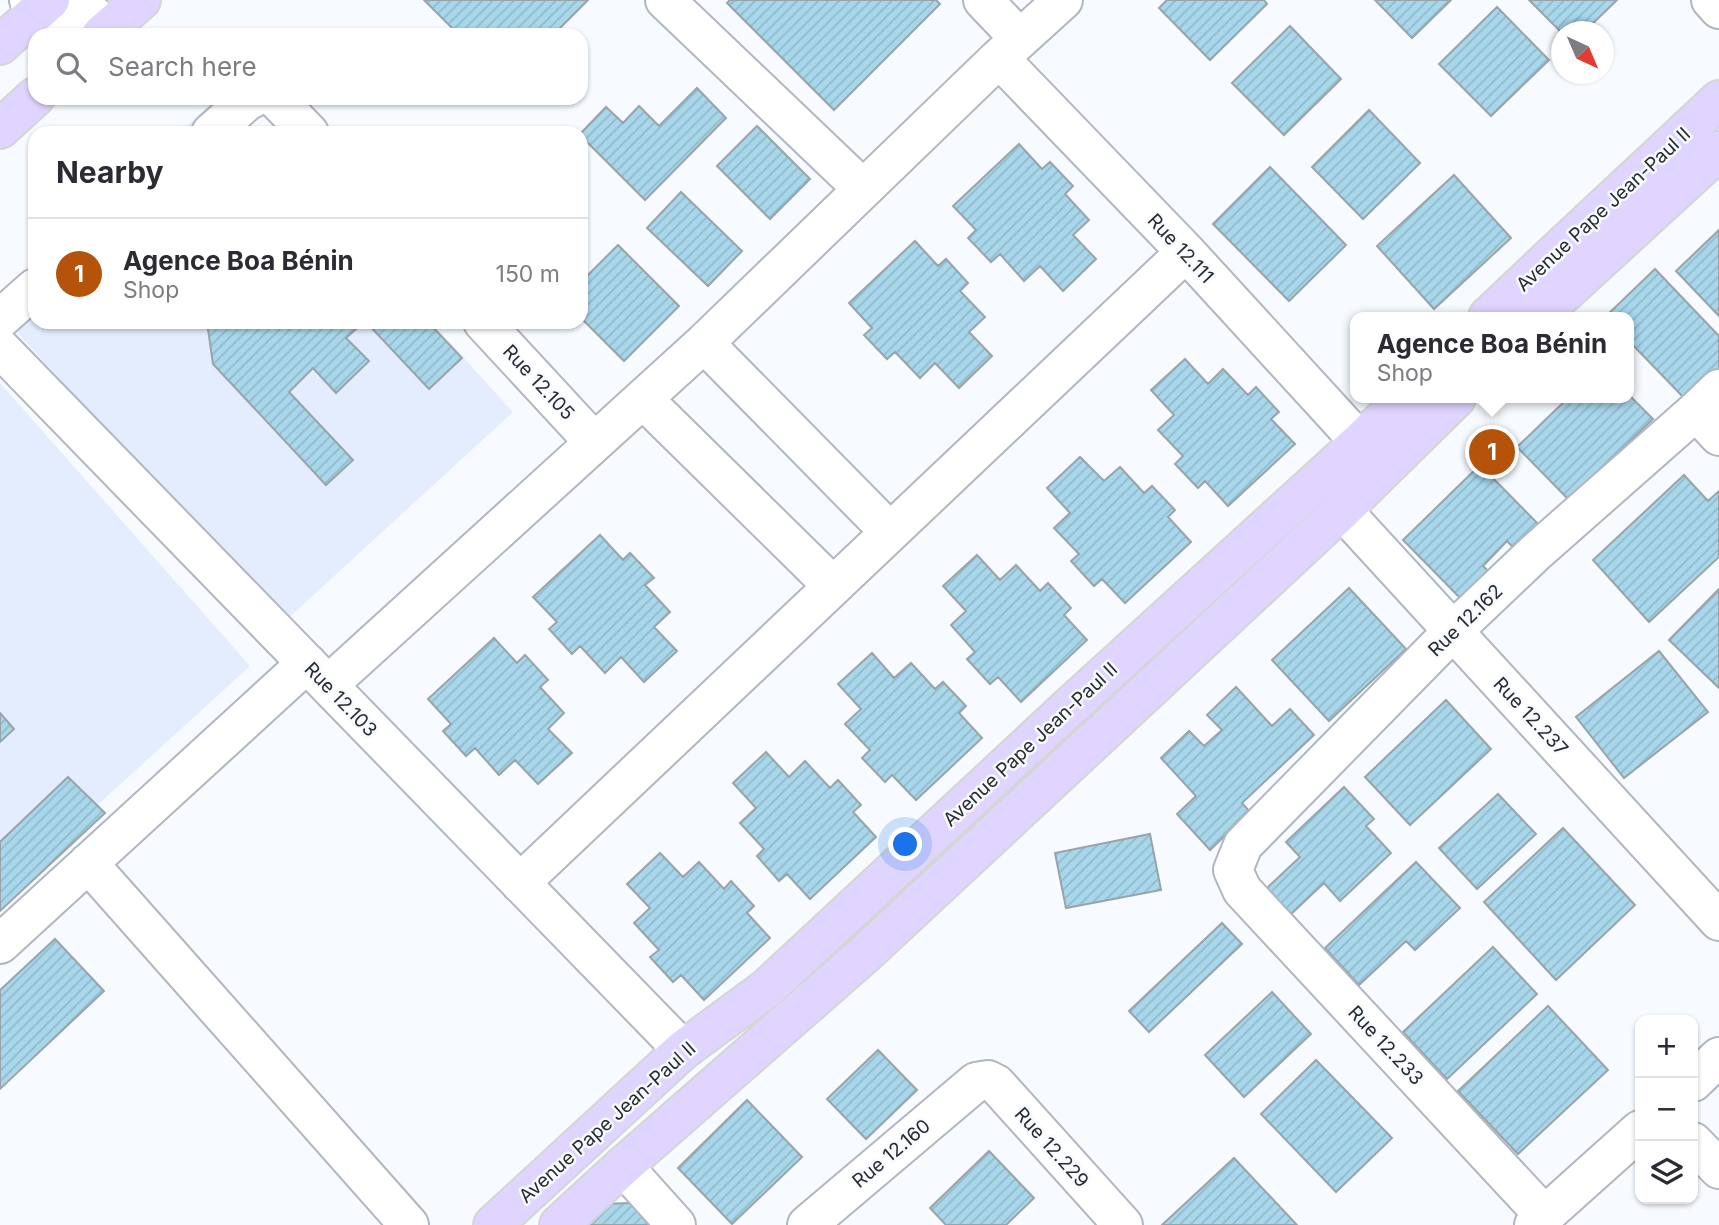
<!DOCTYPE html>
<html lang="en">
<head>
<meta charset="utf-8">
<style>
	:root { --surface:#fff; --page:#f7f7f7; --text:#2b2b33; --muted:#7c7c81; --line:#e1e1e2; --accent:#b45309 }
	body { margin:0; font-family:Inter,sans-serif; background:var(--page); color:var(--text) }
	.controls { position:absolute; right:21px; bottom:21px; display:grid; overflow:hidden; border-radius:14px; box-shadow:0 2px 5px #0004 }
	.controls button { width:63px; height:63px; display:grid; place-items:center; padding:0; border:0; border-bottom:2px solid var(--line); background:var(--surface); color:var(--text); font:35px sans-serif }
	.compass { position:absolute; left:1551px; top:21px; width:63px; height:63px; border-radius:50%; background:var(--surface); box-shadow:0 2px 5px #0004; rotate:136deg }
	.you { position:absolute; left:906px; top:845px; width:24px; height:24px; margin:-18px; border:5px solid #fff; border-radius:50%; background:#1a73e8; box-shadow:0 0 0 10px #1a73e833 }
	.badge { display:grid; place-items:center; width:46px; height:46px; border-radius:50%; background:var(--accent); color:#fff; font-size:23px; font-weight:700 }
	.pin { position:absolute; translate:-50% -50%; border:4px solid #fff; box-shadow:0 2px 7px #0006 }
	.popup { position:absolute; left:1350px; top:312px; width:284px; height:91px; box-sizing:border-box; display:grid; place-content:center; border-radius:14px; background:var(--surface); filter:drop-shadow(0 2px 5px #0005); font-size:23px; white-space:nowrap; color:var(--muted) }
	.popup b { font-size:26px; color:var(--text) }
	.popup::after { content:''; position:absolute; left:50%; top:100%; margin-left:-14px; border:14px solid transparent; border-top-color:var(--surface) }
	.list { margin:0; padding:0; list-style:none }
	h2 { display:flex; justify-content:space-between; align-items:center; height:91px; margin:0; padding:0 28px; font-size:30px }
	h2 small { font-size:23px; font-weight:400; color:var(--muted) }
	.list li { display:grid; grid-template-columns:46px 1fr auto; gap:21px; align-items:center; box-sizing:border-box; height:112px; padding:0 28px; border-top:2px solid var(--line) }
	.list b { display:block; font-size:26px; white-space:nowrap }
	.list p { margin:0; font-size:23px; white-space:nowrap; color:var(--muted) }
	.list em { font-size:23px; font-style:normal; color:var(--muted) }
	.icon { flex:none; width:38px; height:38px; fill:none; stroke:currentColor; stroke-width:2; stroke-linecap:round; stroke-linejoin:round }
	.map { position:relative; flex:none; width:1719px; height:1225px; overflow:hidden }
	.search { position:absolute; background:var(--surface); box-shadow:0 2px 5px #0004; left:28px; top:28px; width:560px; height:77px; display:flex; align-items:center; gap:18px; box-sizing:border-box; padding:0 24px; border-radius:21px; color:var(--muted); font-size:26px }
	.panel { position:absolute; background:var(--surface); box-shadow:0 2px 5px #0004; left:28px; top:126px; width:560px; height:203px; border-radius:21px }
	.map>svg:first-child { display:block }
	.built { fill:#e4edfe }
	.building { fill:url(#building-hatch); stroke:#98a4a9; stroke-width:2 }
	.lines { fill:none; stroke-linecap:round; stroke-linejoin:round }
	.minor-casing { stroke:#b1b6c0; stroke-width:42 }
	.major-casing { stroke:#d4d5d5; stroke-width:42 }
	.minor { stroke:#fff; stroke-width:38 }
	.major { stroke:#dfd5ff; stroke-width:38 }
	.labels { text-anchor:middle; stroke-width:5; stroke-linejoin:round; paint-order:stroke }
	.street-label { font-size:19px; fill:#282b2e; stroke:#f7fafe }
</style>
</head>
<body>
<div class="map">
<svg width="1719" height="1225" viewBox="0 0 1719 1225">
	<defs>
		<pattern id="building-hatch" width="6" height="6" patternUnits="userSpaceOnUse" patternTransform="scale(1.75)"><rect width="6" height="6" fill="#a8d7eb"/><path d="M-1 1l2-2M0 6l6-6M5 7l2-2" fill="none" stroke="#91b9ca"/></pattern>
	</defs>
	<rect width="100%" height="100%" fill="#f7fafe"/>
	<path class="built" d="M 217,98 L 225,98 L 258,133 L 179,133 Z
		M 35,266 L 35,322 L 431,322 L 513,412 L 283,623 L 0,314 L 0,298 Z
		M 0,383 L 250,666 L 0,894 Z"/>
	<path class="building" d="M 424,0 L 588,0 L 553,35 L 459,35 Z
		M 730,0 L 936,0 L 940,4 L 834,110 L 727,3 Z
		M 1167,0 L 1264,0 L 1267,4 L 1210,60 L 1159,8 Z
		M 1375,0 L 1451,0 L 1412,38 Z
		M 1529,0 L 1617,0 L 1584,32 L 1562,32 L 1562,33 Z
		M 1497,7 L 1549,60 L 1491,116 L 1439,64 Z
		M 1290,26 L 1341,79 L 1284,135 L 1232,83 Z
		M 697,88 L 726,118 L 645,200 L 581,136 L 581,133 L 606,107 L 623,123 L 639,106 L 659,126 Z
		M 1369,110 L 1420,163 L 1363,219 L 1312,167 Z
		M 757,126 L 810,179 L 770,219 L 717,166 Z
		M 1019,144 L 1042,169 L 1050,162 L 1073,186 L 1065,194 L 1089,220 L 1073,235 L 1096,259 L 1063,291 L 1040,266 L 1024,281 L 1000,254 L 991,262 L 968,238 L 976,230 L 953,206 Z
		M 1270,167 L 1346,245 L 1289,301 L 1213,224 Z
		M 1454,175 L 1511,238 L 1434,309 L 1377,246 Z
		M 681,192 L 742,251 L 708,286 L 647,228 Z
		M 1719,230 L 1719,316 L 1676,271 Z
		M 915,241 L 938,266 L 946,259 L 968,283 L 960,291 L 985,317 L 969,332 L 992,356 L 959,388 L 935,363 L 920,378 L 895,352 L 887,359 L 864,335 L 872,328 L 849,303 Z
		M 618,245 L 679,306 L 624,361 L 581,318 L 581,282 Z
		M 1655,269 L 1719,336 L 1719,371 L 1687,401 L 1628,340 L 1628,317 L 1606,316 Z
		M 207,322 L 364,322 L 346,338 L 369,361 L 336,393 L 313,368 L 289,392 L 353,460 L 326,485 L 213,364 Z
		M 366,322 L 428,322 L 462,358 L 429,389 Z
		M 1185,359 L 1208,384 L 1223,369 L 1248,395 L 1256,387 L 1279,412 L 1271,419 L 1295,444 L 1228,506 L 1205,481 L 1198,488 L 1175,464 L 1183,456 L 1158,430 L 1174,415 L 1151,390 Z
		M 1628,394 L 1653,419 L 1569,500 L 1517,447 L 1568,398 L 1628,398 Z
		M 1080,457 L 1104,481 L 1120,467 L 1144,493 L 1152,486 L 1175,510 L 1168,517 L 1191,542 L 1125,603 L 1102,579 L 1094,586 L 1071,561 L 1079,554 L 1054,528 L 1070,513 L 1047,488 Z
		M 1480,465 L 1547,533 L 1522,557 L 1507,541 L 1483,566 L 1498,581 L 1470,608 L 1403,540 Z
		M 1684,475 L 1708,501 L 1719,491 L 1719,557 L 1649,622 L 1593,560 Z
		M 600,535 L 623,560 L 630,553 L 654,578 L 645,585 L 670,612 L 654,627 L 677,651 L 644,682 L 621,657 L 605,673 L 580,646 L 572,654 L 549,629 L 557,622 L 533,597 Z
		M 977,555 L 1000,580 L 1016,565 L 1040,591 L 1048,583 L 1071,608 L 1064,615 L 1087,640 L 1021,702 L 998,677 L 990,684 L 967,659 L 975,652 L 951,625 L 966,611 L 943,586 Z
		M 1349,588 L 1406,649 L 1329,721 L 1272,660 Z
		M 1719,589 L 1719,688 L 1669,640 Z
		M 494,638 L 517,663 L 525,655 L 548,680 L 540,687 L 564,713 L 548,729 L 572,753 L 538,784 L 515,760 L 499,775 L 475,748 L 466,756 L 443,731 L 451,724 L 428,699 Z
		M 1659,651 L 1708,712 L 1624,778 L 1576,717 Z
		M 872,653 L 894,678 L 911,663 L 935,689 L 943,682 L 966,706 L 959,713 L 982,738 L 916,800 L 892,775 L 885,782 L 862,758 L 870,750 L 845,724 L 861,709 L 838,684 Z
		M 1236,687 L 1272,726 L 1290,709 L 1314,735 L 1242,803 L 1250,812 L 1210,850 L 1177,814 L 1196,796 L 1161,758 L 1189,731 L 1204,746 L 1222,730 L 1207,715 Z
		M 1446,700 L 1491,749 L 1410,825 L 1365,777 Z
		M 0,713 L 14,729 L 0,742 Z
		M 766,752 L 789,777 L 805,761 L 830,788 L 838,780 L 861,805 L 853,812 L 876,837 L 810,899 L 787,874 L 779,881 L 757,856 L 764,849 L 740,823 L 756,808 L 733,783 Z
		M 68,777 L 105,813 L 0,911 L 0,842 Z
		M 1344,787 L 1374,819 L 1366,826 L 1391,853 L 1340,901 L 1324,883 L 1291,914 L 1267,888 L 1300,857 L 1286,842 Z
		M 1498,794 L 1536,834 L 1477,889 L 1439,848 Z
		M 1563,828 L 1635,905 L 1556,980 L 1484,902 Z
		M 1150,834 L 1161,890 L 1066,908 L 1055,853 Z
		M 660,853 L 683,877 L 699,862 L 724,889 L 731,881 L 754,906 L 747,913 L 770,938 L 704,1000 L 681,975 L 673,982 L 650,957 L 659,950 L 634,923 L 650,908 L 627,884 Z
		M 1416,862 L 1460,908 L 1415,950 L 1406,941 L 1359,985 L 1325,948 Z
		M 1222,923 L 1242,944 L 1149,1032 L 1129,1011 Z
		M 55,939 L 104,991 L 0,1089 L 0,990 Z
		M 1493,947 L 1537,994 L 1447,1079 L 1403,1032 Z
		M 1272,992 L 1311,1034 L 1244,1097 L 1205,1055 Z
		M 1548,1006 L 1608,1070 L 1518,1154 L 1458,1091 Z
		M 878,1050 L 917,1090 L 866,1139 L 827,1099 Z
		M 1316,1060 L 1392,1138 L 1336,1192 L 1261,1114 Z
		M 747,1100 L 802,1157 L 732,1224 L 678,1168 Z
		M 989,1151 L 1034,1198 L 1006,1225 L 946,1225 L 930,1208 Z
		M 1234,1158 L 1297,1225 L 1162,1225 Z
		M 631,1203 L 652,1225 L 581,1225 L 603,1204 Z"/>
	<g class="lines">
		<g class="minor-casing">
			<path id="minor" d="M 29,0 L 41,8 L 67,35
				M 78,0 L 107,29
				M 665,0 L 863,189
				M 983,0 L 1020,39
				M 1711,0 L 1719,9
				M 999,58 L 1186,252 L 1360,442
				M 275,98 L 309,133
				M 211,133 L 247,101 L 253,98
				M 0,319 L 35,288
				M 483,322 L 594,442
				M 704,343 L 890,532
				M 0,348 L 683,1050
				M 643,399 L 833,586
				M 1696,411 L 1719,436
				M 1342,510 L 1719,921
				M 328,685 L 704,343 L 999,58 L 1063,0
				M 88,863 L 409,1225
				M 520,883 L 1186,252
				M 0,944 L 307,663
				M 1693,1082 L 1719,1057
				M 1693,1142 L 1719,1169
				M 623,1166 L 676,1225
				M 1544,1215 L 1242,890 L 1233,870 L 1243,845 L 1453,631 L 1535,553 L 1696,411 L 1719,389
				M 807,1225 L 976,1082 L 988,1080 L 996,1084 L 1123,1225
				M 1534,1225 L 1640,1130"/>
		</g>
		<g class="major-casing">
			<path id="major" d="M 101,35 L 141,0
				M 0,45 L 50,0
				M 0,129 L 35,97
				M 1488,317 C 1564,244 1642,173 1719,100
				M 1538,317 L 1719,151
				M 493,1225 L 683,1050 L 766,989 L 1066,710 L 1360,442 L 1405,398
				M 559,1225 L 623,1166 L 866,953 L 1342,510 L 1456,398"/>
		</g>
		<use href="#minor" class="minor"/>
		<use href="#major" class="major"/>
	</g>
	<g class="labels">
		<g class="street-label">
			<text transform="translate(1603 209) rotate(-43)" y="7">Avenue Pape Jean-Paul II</text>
			<text transform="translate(1181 248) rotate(47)" y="7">Rue 12.111</text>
			<text transform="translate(539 382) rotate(47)" y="7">Rue 12.105</text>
			<text transform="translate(1465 620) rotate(-44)" y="7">Rue 12.162</text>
			<text transform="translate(341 699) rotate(46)" y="7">Rue 12.103</text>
			<text transform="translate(1531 716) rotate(47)" y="7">Rue 12.237</text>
			<text transform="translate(1030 744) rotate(-43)" y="7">Avenue Pape Jean-Paul II</text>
			<text transform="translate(1386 1045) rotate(47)" y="7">Rue 12.233</text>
			<text transform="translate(607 1122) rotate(-42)" y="7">Avenue Pape Jean-Paul II</text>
			<text transform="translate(1052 1147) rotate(48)" y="7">Rue 12.229</text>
			<text transform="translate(891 1153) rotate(-40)" y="7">Rue 12.160</text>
		</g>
	</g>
</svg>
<div class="controls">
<button>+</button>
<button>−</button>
<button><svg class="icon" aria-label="layers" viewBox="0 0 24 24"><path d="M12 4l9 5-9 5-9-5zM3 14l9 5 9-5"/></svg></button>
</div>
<svg class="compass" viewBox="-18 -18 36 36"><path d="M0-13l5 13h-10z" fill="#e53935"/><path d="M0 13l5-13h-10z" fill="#7c7c81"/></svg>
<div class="you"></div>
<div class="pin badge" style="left:1492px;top:452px">1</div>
<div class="popup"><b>Agence Boa Bénin</b>Shop</div>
<div class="search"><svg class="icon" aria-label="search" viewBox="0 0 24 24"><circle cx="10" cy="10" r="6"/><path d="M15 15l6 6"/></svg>Search here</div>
<section class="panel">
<h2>Nearby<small></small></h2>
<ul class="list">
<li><span class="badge">1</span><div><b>Agence Boa Bénin</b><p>Shop</p></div><em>150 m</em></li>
</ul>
</section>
</div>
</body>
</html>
